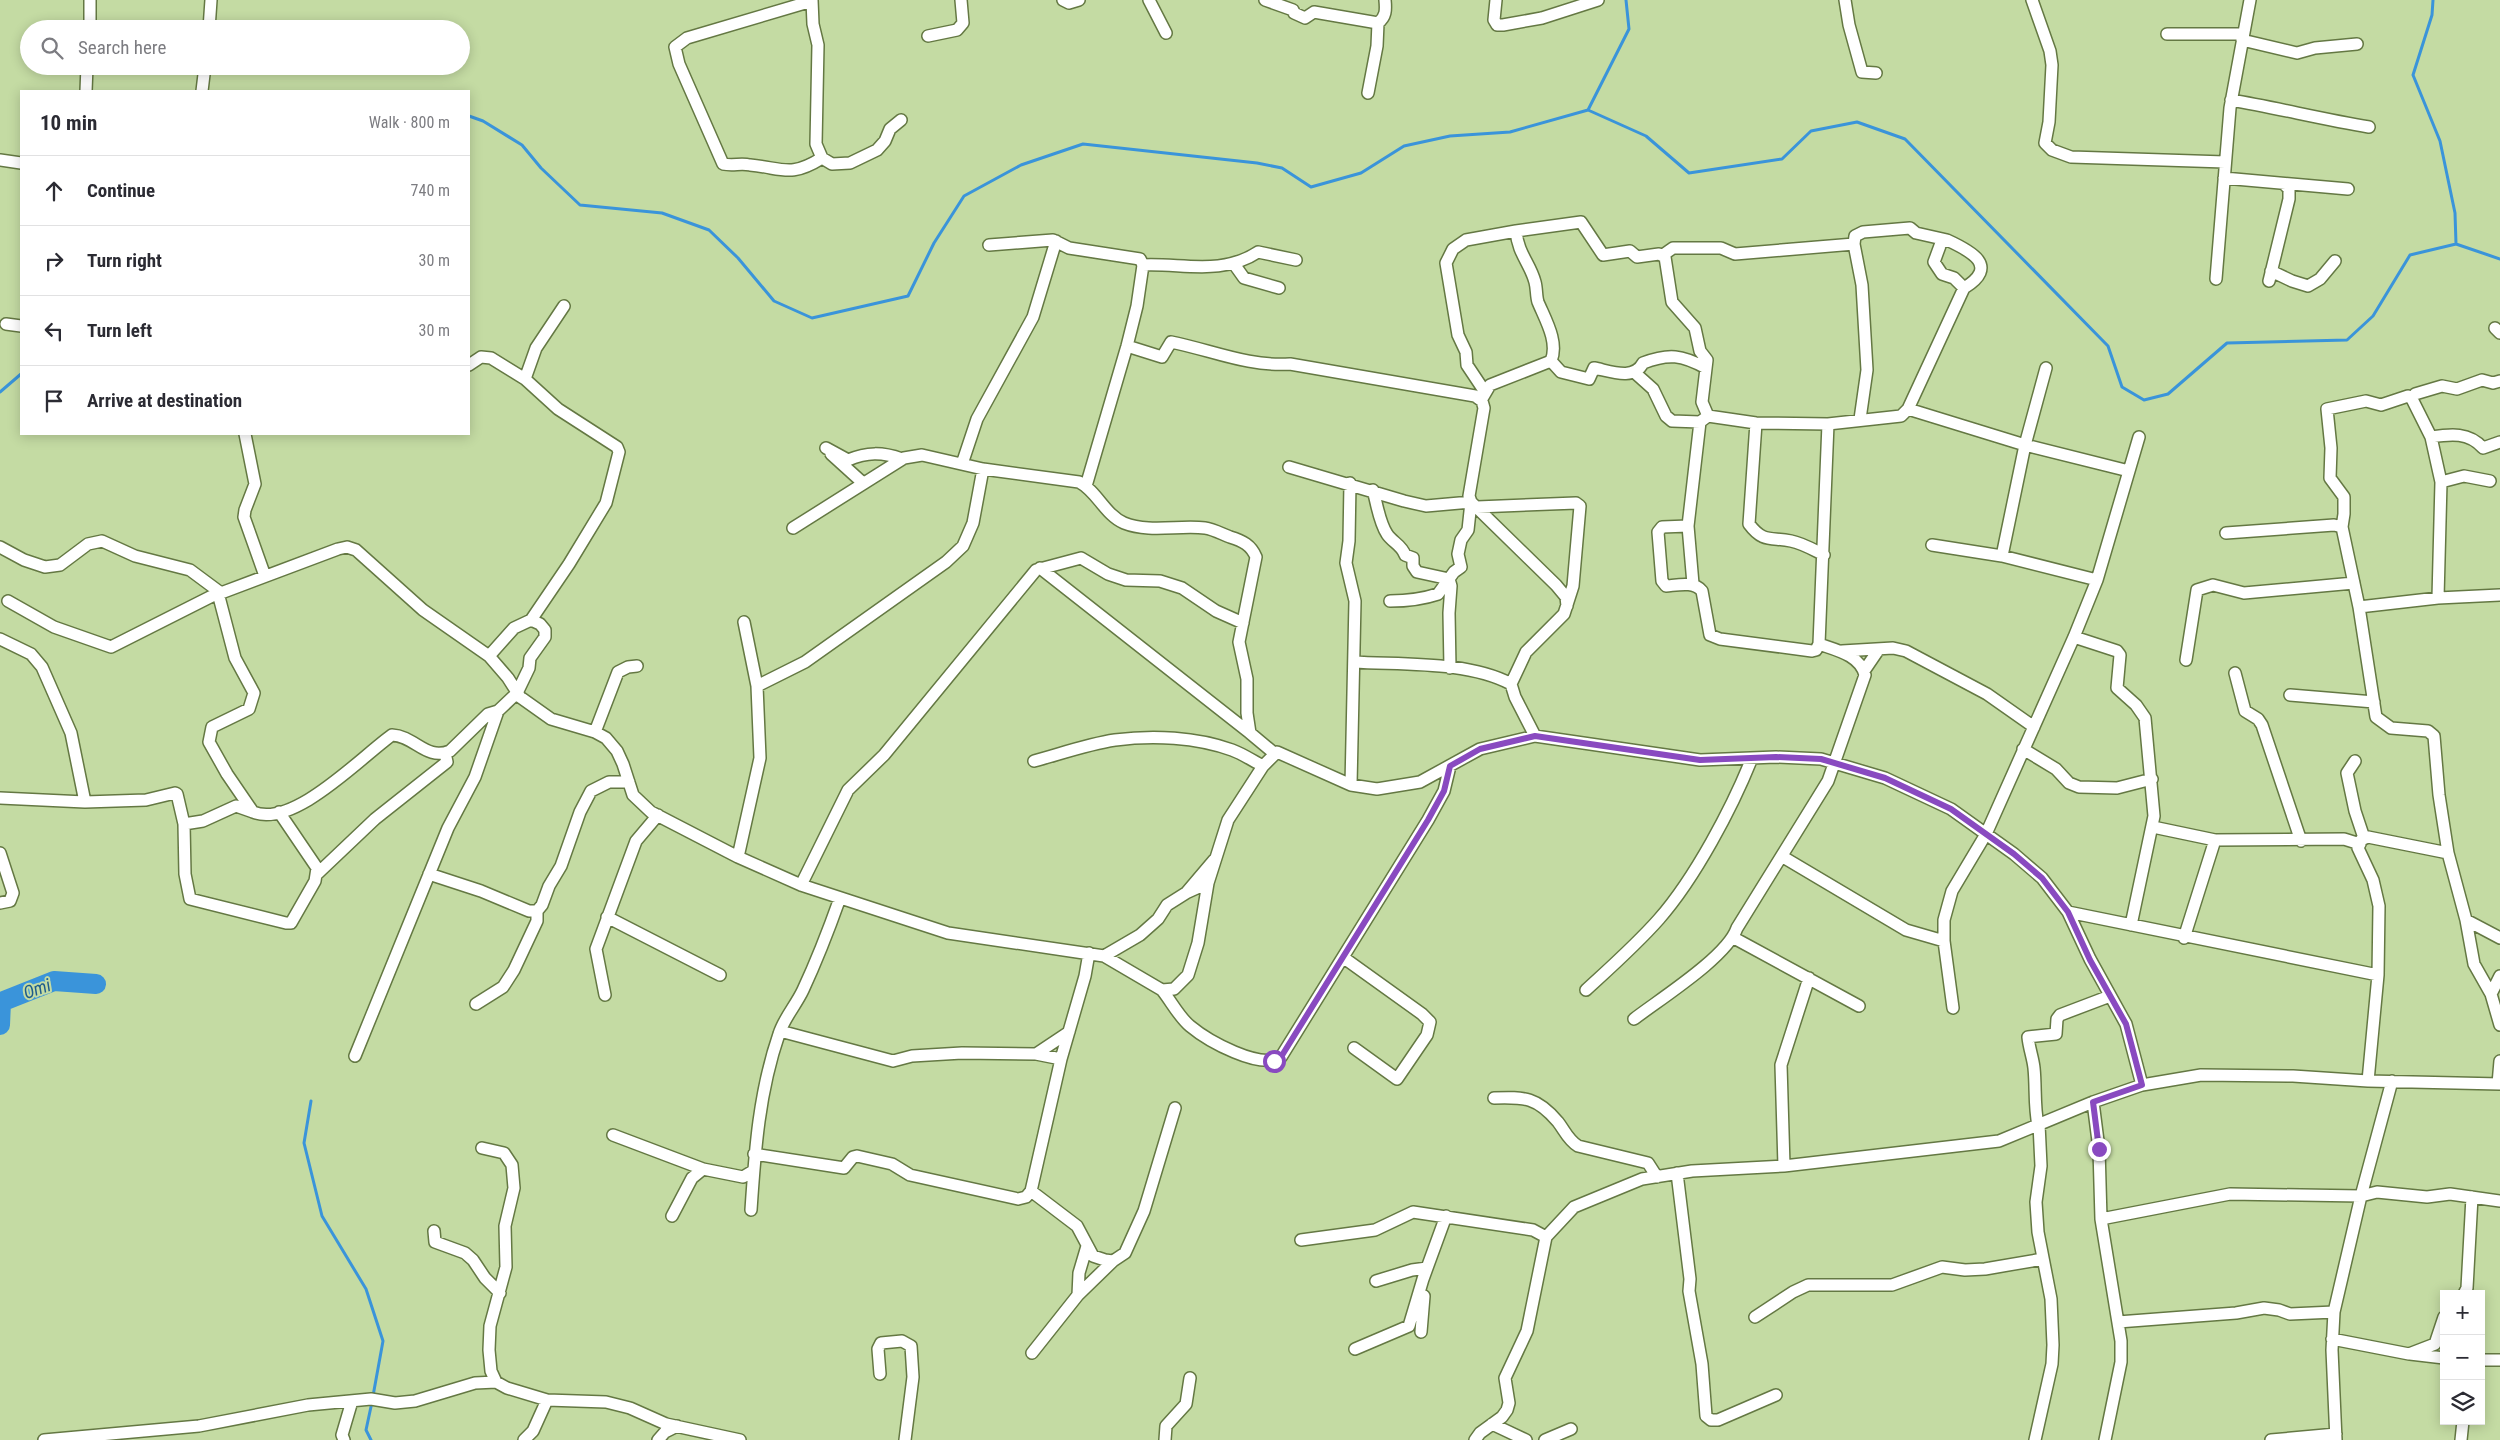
<!DOCTYPE html>
<html lang="en">
<head>
<meta charset="utf-8">
<style>
	:root { --surface:#fff; --page:#f7f7f7; --text:#2b2b33; --muted:#7c7c81; --line:#e1e1e2 }
	body { margin:0; font-family:"Roboto Condensed",sans-serif; background:var(--page); color:var(--text) }
	.controls { position:absolute; right:15px; bottom:15px; display:grid; overflow:hidden; border-radius:0px; box-shadow:0 2px 12px #0003 }
	.controls button { width:45px; height:45px; display:grid; place-items:center; padding:0; border:0; border-bottom:1px solid var(--line); background:var(--surface); color:var(--text); font:25px sans-serif }
	.stop { position:absolute; width:15px; height:15px; margin:-11px; border:4px solid #894ac0; border-radius:50%; background:#fff }
	.stop.end { background:#894ac0; border-color:#fff; box-shadow:0 1px 5px #0008 }
	.list { margin:0; padding:0; list-style:none }
	h2 { display:flex; justify-content:space-between; align-items:center; height:65px; margin:0; padding:0 20px; font-size:21px }
	h2 small { font-size:16px; font-weight:400; color:var(--muted) }
	.list li { display:grid; grid-template-columns:32px 1fr auto; gap:15px; align-items:center; box-sizing:border-box; height:70px; padding:0 20px; border-top:1px solid var(--line) }
	.list b { display:block; font-size:19px; white-space:nowrap }
	.list em { font-size:16px; font-style:normal; color:var(--muted) }
	.icon { flex:none; width:28px; height:28px; fill:none; stroke:currentColor; stroke-width:2; stroke-linecap:round; stroke-linejoin:round }
	.map { position:relative; flex:none; width:2500px; height:1440px; overflow:hidden }
	.search { position:absolute; background:var(--surface); box-shadow:0 2px 12px #0003; left:20px; top:20px; width:450px; height:55px; display:flex; align-items:center; gap:12px; box-sizing:border-box; padding:0 18px; border-radius:28px; color:var(--muted); font-size:19px }
	.panel { position:absolute; background:var(--surface); box-shadow:0 2px 12px #0003; left:20px; top:90px; width:450px; height:345px; border-radius:0px }
	.map>svg:first-child { display:block }
	.lines { fill:none; stroke-linecap:round; stroke-linejoin:round }
	.stream { stroke:#3a94da; stroke-width:3 }
	.river { stroke:#3a94da; stroke-width:20 }
	.street-casing { stroke:#647843; stroke-width:14 }
	.street { stroke:#fff; stroke-width:11 }
	.route { stroke:#894ac0; stroke-width:6 }
	.labels { text-anchor:middle; stroke-width:4; stroke-linejoin:round; paint-order:stroke }
	.water-label { font-size:18px; font-style:italic; fill:#1d5b8b; stroke:#c4dba3 }
</style>
</head>
<body>
<div class="map">
<svg width="2500" height="1440" viewBox="0 0 2500 1440">
	<rect width="100%" height="100%" fill="#c4dba3"/>
	<g class="lines">
		<path class="stream" d="M 2433,0 L 2432,15 L 2413,75 L 2440,141 L 2455,213 L 2456,244
			M 1588,110 L 1629,29 L 1626,0
			M 469,116 L 483,121 L 522,145 L 541,168 L 580,205 L 662,213 L 709,230 L 738,258 L 774,301 L 812,318 L 908,296 L 934,243 L 964,196 L 1021,165 L 1083,144 L 1257,163 L 1282,168 L 1311,187 L 1361,173 L 1404,146 L 1450,136 L 1510,132 L 1588,110 L 1646,136 L 1689,173 L 1782,159 L 1811,131 L 1857,122 L 1905,139 L 2108,346 L 2122,387 L 2144,400 L 2168,394 L 2227,343 L 2347,340 L 2373,316 L 2410,255 L 2456,244 L 2500,259
			M 0,392 L 21,374
			M 311,1101 L 304,1143 L 322,1216 L 366,1289 L 383,1341 L 373,1396
			M 371,1440 L 366,1430 L 372,1402"/>
		<path class="river" d="M 0,1025 L 1,1002 L 54,981 L 96,984"/>
		<g class="street-casing">
			<path id="street" d="M 90,0 L 90,29
				M 812,0 L 813,24 L 818,45 L 816,144 L 822,158 L 832,164 L 850,163 L 877,150 L 885,141 L 890,129 L 901,120
				M 1063,0 L 1069,3 L 1079,0
				M 1149,0 L 1166,33
				M 1265,0 L 1293,10 L 1294,13 L 1305,18 L 1314,12 L 1378,23
				M 1496,0 L 1494,20 L 1497,25 L 1503,25 L 1542,18 L 1598,0
				M 1845,0 L 1849,25 L 1862,72 L 1876,73
				M 2032,0 L 2050,51 L 2052,65 L 2049,122 L 2045,143 L 2052,150 L 2071,157 L 2225,162
				M 812,1 L 687,38 L 675,47 L 679,64 L 723,164 C 733,166 741,163 750,165 C 783,168 790,178 822,158
				M 209,29 L 211,0
				M 2167,34 L 2243,34
				M 928,36 L 957,30 L 963,23 L 961,0
				M 2242,40 L 2297,53 L 2315,48 L 2357,44
				M 86,91 L 87,66
				M 202,91 L 205,66
				M 1368,93 L 1377,46 L 1378,23 C 1386,17 1386,10 1385,0
				M 2231,100 C 2277,108 2322,119 2369,127
				M 0,160 L 21,163
				M 2224,178 L 2348,189
				M 1516,231 L 1581,222 L 1603,255 L 1630,251 L 1637,257 L 1659,254 L 1665,257 L 1672,302 L 1695,328 L 1700,351 L 1707,360 L 1702,402 L 1708,416
				M 989,245 L 1053,240 L 1069,248 L 1140,259 L 1143,265 L 1137,306 L 1127,346 L 1086,486
				M 1663,255 L 1673,248 L 1721,248 L 1735,254 L 1854,244
				M 1234,264 L 1244,278 L 1279,288
				M 1143,265 C 1182,263 1222,276 1258,252 L 1296,260
				M 2271,271 L 2292,281 L 2308,286 L 2320,279 L 2335,261
				M 2216,279 L 2230,108 L 2250,0
				M 2269,281 L 2289,199 L 2289,189 L 2285,185
				M 6,324 L 21,326
				M 2495,328 L 2500,333
				M 1127,346 L 1162,357 L 1171,342 C 1211,350 1249,367 1290,364 L 1475,396 L 1482,401 L 1484,408 L 1469,496 L 1471,502 L 1468,530 L 1461,540 L 1458,554 L 1461,567 L 1454,572 L 1438,594 C 1423,599 1407,601 1390,601
				M 1551,361 L 1561,372 L 1589,379 L 1594,368 C 1610,371 1634,381 1643,363 C 1669,353 1682,355 1706,368
				M 469,365 L 481,357 L 491,358 L 525,379 L 558,409 L 617,447 L 619,452 L 606,503 L 569,564 L 531,620 L 514,628 L 489,656
				M 1634,372 L 1653,389 L 1666,416 L 1672,421 L 1700,422 L 1708,416 L 1756,423 L 1828,424 L 1901,416 L 1908,409 L 1964,288 C 2000,266 1971,251 1947,240 L 1941,243 L 1934,262 L 1942,274 L 1954,278 L 1964,288
				M 525,379 L 536,348 L 564,306
				M 1485,392 L 1467,365 L 1466,352 L 1458,335 L 1446,263 L 1453,249 L 1466,240 L 1516,231 C 1518,254 1530,263 1535,282 C 1537,289 1536,296 1538,302 C 1545,319 1559,342 1551,361
				M 1483,397 L 1490,385 L 1551,361
				M 2412,399 L 2415,394 L 2442,386 L 2457,389 L 2482,380 L 2493,383 L 2500,381
				M 1908,409 L 2025,445 L 2129,471
				M 1860,419 L 1867,370 L 1862,285 L 1854,244 L 1855,236 L 1863,232 L 1910,228 L 1916,233 L 1947,240
				M 1756,423 L 1749,524 C 1763,543 1771,537 1791,541 C 1802,543 1814,550 1824,555
				M 245,434 L 255,484 L 245,510 L 244,517 L 265,576
				M 2431,437 C 2451,434 2469,432 2483,448 L 2500,442
				M 826,448 L 848,460 C 867,452 882,452 902,459
				M 831,454 L 863,483
				M 962,464 L 977,419 L 1033,317 L 1056,241
				M 1289,467 L 1404,501 L 1426,506 L 1471,502 L 1556,585 L 1566,597 L 1567,606
				M 2441,482 L 2464,476 L 2490,481
				M 1350,483 L 1349,541 L 1346,563 L 1355,601 L 1351,785
				M 1373,490 C 1377,504 1379,522 1387,534 C 1392,542 1402,545 1405,555 L 1413,558 L 1413,566 L 1417,572 L 1449,579
				M 1477,507 L 1576,503 L 1580,506 L 1573,586 L 1564,614 L 1526,652 L 1511,684 L 1515,697 L 1535,736
				M 1688,526 L 1662,527 L 1658,532 L 1662,581 L 1666,586 C 1678,585 1694,581 1702,591 L 1710,635 L 1720,639 L 1812,651 L 1816,650 L 1819,644 L 1828,424
				M 2342,527 L 2344,514 L 2344,497 L 2330,478 L 2331,448 L 2327,409 L 2366,401 L 2381,405 L 2408,396 L 2412,399 L 2431,437 L 2441,482 L 2438,598
				M 793,528 L 904,458 L 922,455 L 983,469 L 1079,482 C 1097,491 1105,515 1124,523 C 1149,533 1179,525 1205,528 C 1213,529 1222,534 1230,537 C 1243,541 1251,545 1256,557 L 1239,642 L 1247,679 L 1247,713 L 1250,733 L 1274,753
				M 2226,533 L 2334,525 L 2342,527 L 2359,607 L 2376,717 L 2391,728 L 2428,731 L 2434,736 L 2439,795 L 2448,853 L 2466,920 L 2474,964 L 2491,994 L 2500,1025
				M 1932,545 L 2002,556 L 2097,580
				M 0,547 L 24,560 L 45,567 L 60,565 L 88,544 L 102,541 L 135,556 L 190,570 L 221,593 L 338,549 L 347,547 L 356,550 L 423,610 L 489,656 L 508,678 L 520,697 L 551,719 L 595,732 L 606,738 L 617,751 L 623,764 L 633,795 L 651,812 L 738,857 L 801,885 L 948,933 L 1104,956 L 1162,990 L 1174,989 L 1188,975 L 1198,943 L 1208,883 L 1228,820 L 1263,766 L 1277,752 L 1351,785 L 1377,789 L 1420,782 L 1480,749 L 1535,736 L 1700,760 L 1776,757 L 1821,759 L 1885,778 L 1951,809 L 2014,854 L 2042,878 L 2068,912 L 2090,959 L 2126,1024 L 2142,1085
				M 2002,556 L 2025,445 L 2046,368
				M 1040,568 L 1250,733
				M 1449,579 L 1451,586 L 1449,613 L 1450,668
				M 1693,584 L 1688,526 L 1700,422
				M 8,601 L 54,627 L 111,647 L 218,593 L 235,658 L 254,693 L 249,709 L 212,727 L 209,742 L 227,774 L 253,812 C 293,829 361,757 392,735 C 415,736 426,761 450,751 L 488,714 L 498,711
				M 2359,607 L 2438,598 L 2500,595
				M 2074,637 L 2117,651 L 2120,655 L 2117,688 L 2136,705 L 2145,718 L 2154,816 L 2131,925
				M 0,639 L 31,654 L 42,667 L 71,733 L 85,802 L 146,800 L 175,793 L 177,794 L 184,824 L 203,821 L 236,806 L 253,812
				M 1842,651 L 1893,648 L 1906,651 L 1987,694 L 2034,727
				M 2186,660 L 2197,590 L 2213,585 L 2244,593 L 2354,583
				M 1354,662 C 1403,665 1468,661 1511,684
				M 1864,671 L 1879,649
				M 2235,673 L 2245,711 L 2258,719 L 2262,725 L 2301,841
				M 757,686 L 805,662 L 946,562 L 963,546 L 973,523 L 983,469
				M 2290,695 L 2374,702
				M 595,732 L 618,672 L 628,667 L 637,666
				M 2023,749 L 2056,769 L 2069,783 L 2079,787 L 2117,788 L 2152,779
				M 1034,761 C 1060,754 1088,744 1115,740 C 1153,735 1196,737 1232,750 C 1243,754 1253,761 1263,766
				M 2355,761 L 2347,773 L 2355,811 L 2364,838
				M 0,798 L 85,802
				M 184,824 L 185,874 L 190,899 L 286,923 L 291,923 L 315,881 L 317,868 L 279,812
				M 2153,827 L 2215,840 L 2344,839 L 2360,844
				M 0,853 L 13,893 L 10,901 L 0,903
				M 738,857 L 760,758 L 757,686 L 744,622
				M 1783,857 L 1906,930 L 1944,941
				M 429,874 L 481,891 L 529,911 L 537,911 L 542,905 L 549,886 L 561,866 L 580,812 L 591,791 L 609,782 L 629,782
				M 316,875 L 375,819 L 447,762 L 445,753
				M 801,885 L 848,790 L 884,755 L 1036,570 L 1081,558 L 1108,574 L 1126,580 L 1160,581 L 1182,588 L 1216,611 L 1243,623
				M 1186,893 L 1214,860
				M 2068,912 L 2378,975 L 2368,1081
				M 607,917 L 720,975
				M 2466,920 L 2500,938
				M 1734,938 L 1859,1006
				M 2184,938 L 2215,840
				M 1089,953 L 1085,976 L 1061,1059 L 1031,1191 L 1077,1226 L 1093,1256 L 1105,1260 L 1113,1261
				M 1104,956 L 1140,935 L 1158,919 L 1167,905 L 1186,893 L 1208,883
				M 1344,958 L 1422,1014 L 1430,1022 L 1427,1035 L 1397,1079 L 1354,1048
				M 2378,975 L 2379,906 L 2373,880 L 2358,848 L 2361,840 L 2368,837 L 2448,853
				M 1162,990 C 1171,1001 1179,1017 1190,1026 C 1208,1041 1260,1070 1281,1057 L 1428,820 L 1444,791 L 1450,766
				M 1586,990 C 1611,967 1637,944 1659,919 C 1695,878 1732,808 1752,758
				M 2491,994 L 2500,976
				M 605,995 L 596,949 L 636,841 L 658,815
				M 476,1004 L 503,987 L 514,970 L 537,921 L 537,911
				M 1953,1008 L 1944,941 L 1944,920 L 1952,891 L 1986,834 L 2074,637 L 2097,580 L 2139,437
				M 1634,1019 C 1660,999 1727,957 1737,928 L 1828,781 L 1865,675 C 1860,655 1836,650 1819,644
				M 780,1031 L 893,1061 L 912,1056 L 962,1053 L 1036,1054 L 1061,1059
				M 1036,1054 L 1069,1032
				M 355,1056 L 448,828 L 475,777 L 498,711 L 517,693 L 529,668 L 530,658 L 545,637 L 545,630 L 540,624 L 531,620
				M 2498,1084 L 2500,1061
				M 1494,1098 C 1525,1097 1537,1097 1558,1122 C 1565,1131 1568,1140 1578,1146 L 1648,1163 L 1657,1177
				M 2093,1102 L 2099,1149 L 2101,1219 L 2121,1341 L 2121,1362 L 2105,1440
				M 2038,1125 C 2034,1106 2036,1087 2034,1068 C 2033,1058 2029,1048 2028,1037 L 2056,1034 L 2057,1019 L 2060,1015 L 2110,996
				M 613,1135 L 703,1169 L 743,1177 L 753,1171
				M 482,1148 L 504,1153 L 512,1165 L 514,1188 L 505,1226 L 506,1267 L 490,1326 L 489,1350 L 491,1371 L 496,1382 L 507,1388 L 547,1400 L 606,1402 L 630,1408 L 666,1424 L 740,1440
				M 754,1154 L 844,1168 L 853,1157 L 857,1156 L 892,1164 L 910,1175 L 1018,1199 L 1026,1197 L 1031,1191
				M 1784,1166 L 1781,1065 L 1809,978
				M 1677,1173 L 1690,1279 L 1689,1291 L 1702,1364 L 1706,1416 L 1711,1420 L 1718,1420 L 1776,1395
				M 751,1210 C 755,1150 759,1092 779,1034 C 784,1018 796,1005 803,990 C 817,960 829,929 840,898
				M 672,1216 L 692,1178 L 703,1169
				M 2101,1219 L 2230,1194 L 2361,1196 L 2377,1192 L 2427,1197 L 2450,1194 L 2500,1201
				M 434,1231 L 435,1242 L 465,1253 L 473,1260 L 485,1278 L 500,1293
				M 1301,1240 L 1375,1230 L 1413,1212 L 1533,1230 L 1546,1237
				M 1376,1281 L 1412,1270 L 1427,1268
				M 2464,1294 L 2467,1288 L 2472,1197
				M 1078,1295 L 1079,1273 L 1087,1246
				M 1755,1317 L 1793,1292 L 1808,1285 L 1892,1285 L 1942,1267 L 1965,1270 L 1985,1269 L 2043,1259
				M 2118,1322 L 2236,1313 L 2264,1308 L 2279,1310 L 2290,1314 L 2334,1312
				M 1421,1332 L 1424,1296
				M 2332,1339 L 2409,1354 L 2435,1344 L 2444,1317
				M 1355,1349 L 1409,1326 L 1423,1279 L 1446,1216
				M 1032,1353 L 1078,1295 L 1113,1261 L 1125,1253 L 1144,1211 L 1175,1108
				M 2410,1354 L 2444,1358
				M 2481,1360 L 2500,1360
				M 880,1374 L 878,1349 L 881,1343 L 902,1341 L 911,1346 L 913,1377 L 905,1440
				M 1492,1424 L 1526,1440
				M 44,1440 L 199,1426 L 308,1405 L 371,1399 L 395,1403 L 415,1401 L 475,1383 L 496,1382
				M 344,1440 L 342,1435 L 352,1401
				M 524,1440 L 533,1431 L 547,1400
				M 658,1440 L 665,1432 L 677,1426
				M 1165,1440 L 1166,1426 L 1186,1404 L 1190,1378
				M 1475,1440 L 1480,1433 L 1502,1417 L 1507,1410 L 1509,1403 L 1505,1378 L 1527,1331 L 1546,1237 L 1574,1207 L 1642,1179 L 1692,1171 L 1784,1166 L 1999,1141 L 2093,1102 L 2142,1085 L 2201,1075 L 2293,1076 L 2368,1081 L 2500,1084
				M 1545,1440 L 1571,1429
				M 2035,1440 L 2052,1364 L 2053,1345 L 2051,1299 L 2038,1232 L 2036,1202 L 2041,1166 L 2039,1124
				M 2271,1440 L 2336,1434
				M 2336,1440 L 2332,1350 L 2334,1312 L 2361,1196 L 2392,1081
				M 2461,1440 L 2463,1421"/>
		</g>
		<use href="#street" class="street"/>
	</g>
	<g class="lines">
		<path class="route" d="M 1274,1061 L 1281,1057 L 1428,820 L 1444,791 L 1450,766 L 1480,749 L 1535,736 L 1700,760 L 1776,757 L 1821,759 L 1885,778 L 1951,809 L 2014,854 L 2042,878 L 2068,912 L 2090,960 L 2126,1024 L 2142,1085 L 2093,1102 L 2099,1149"/>
	</g>
	<g class="labels">
		<g class="water-label">
			<text transform="translate(37 989) rotate(-19)" y="6">Omi</text>
		</g>
	</g>
</svg>
<div class="controls">
<button>+</button>
<button>−</button>
<button><svg class="icon" aria-label="layers" viewBox="0 0 24 24"><path d="M12 4l9 5-9 5-9-5zM3 14l9 5 9-5"/></svg></button>
</div>
<div class="stop" style="left:1274px;top:1061px"></div>
<div class="stop end" style="left:2099px;top:1149px"></div>
<div class="search"><svg class="icon" aria-label="search" viewBox="0 0 24 24"><circle cx="10" cy="10" r="6"/><path d="M15 15l6 6"/></svg>Search here</div>
<section class="panel">
<h2>10 min<small>Walk · 800 m</small></h2>
<ul class="list">
<li><svg class="icon" aria-label="ahead" viewBox="0 0 24 24"><path d="M12 20V5M6 11l6-6 6 6"/></svg><div><b>Continue</b></div><em>740 m</em></li>
<li><svg class="icon" aria-label="right" viewBox="0 0 24 24"><path d="M7 20v-9h11M14 6l5 5-5 5"/></svg><div><b>Turn right</b></div><em>30 m</em></li>
<li><svg class="icon" aria-label="left" viewBox="0 0 24 24"><path d="M17 20v-9H6M10 6l-5 5 5 5"/></svg><div><b>Turn left</b></div><em>30 m</em></li>
<li><svg class="icon" aria-label="arrive" viewBox="0 0 24 24"><path d="M6 21V4h12l-3 4 3 4H6"/></svg><div><b>Arrive at destination</b></div></li>
</ul>
</section>
</div>
</body>
</html>
